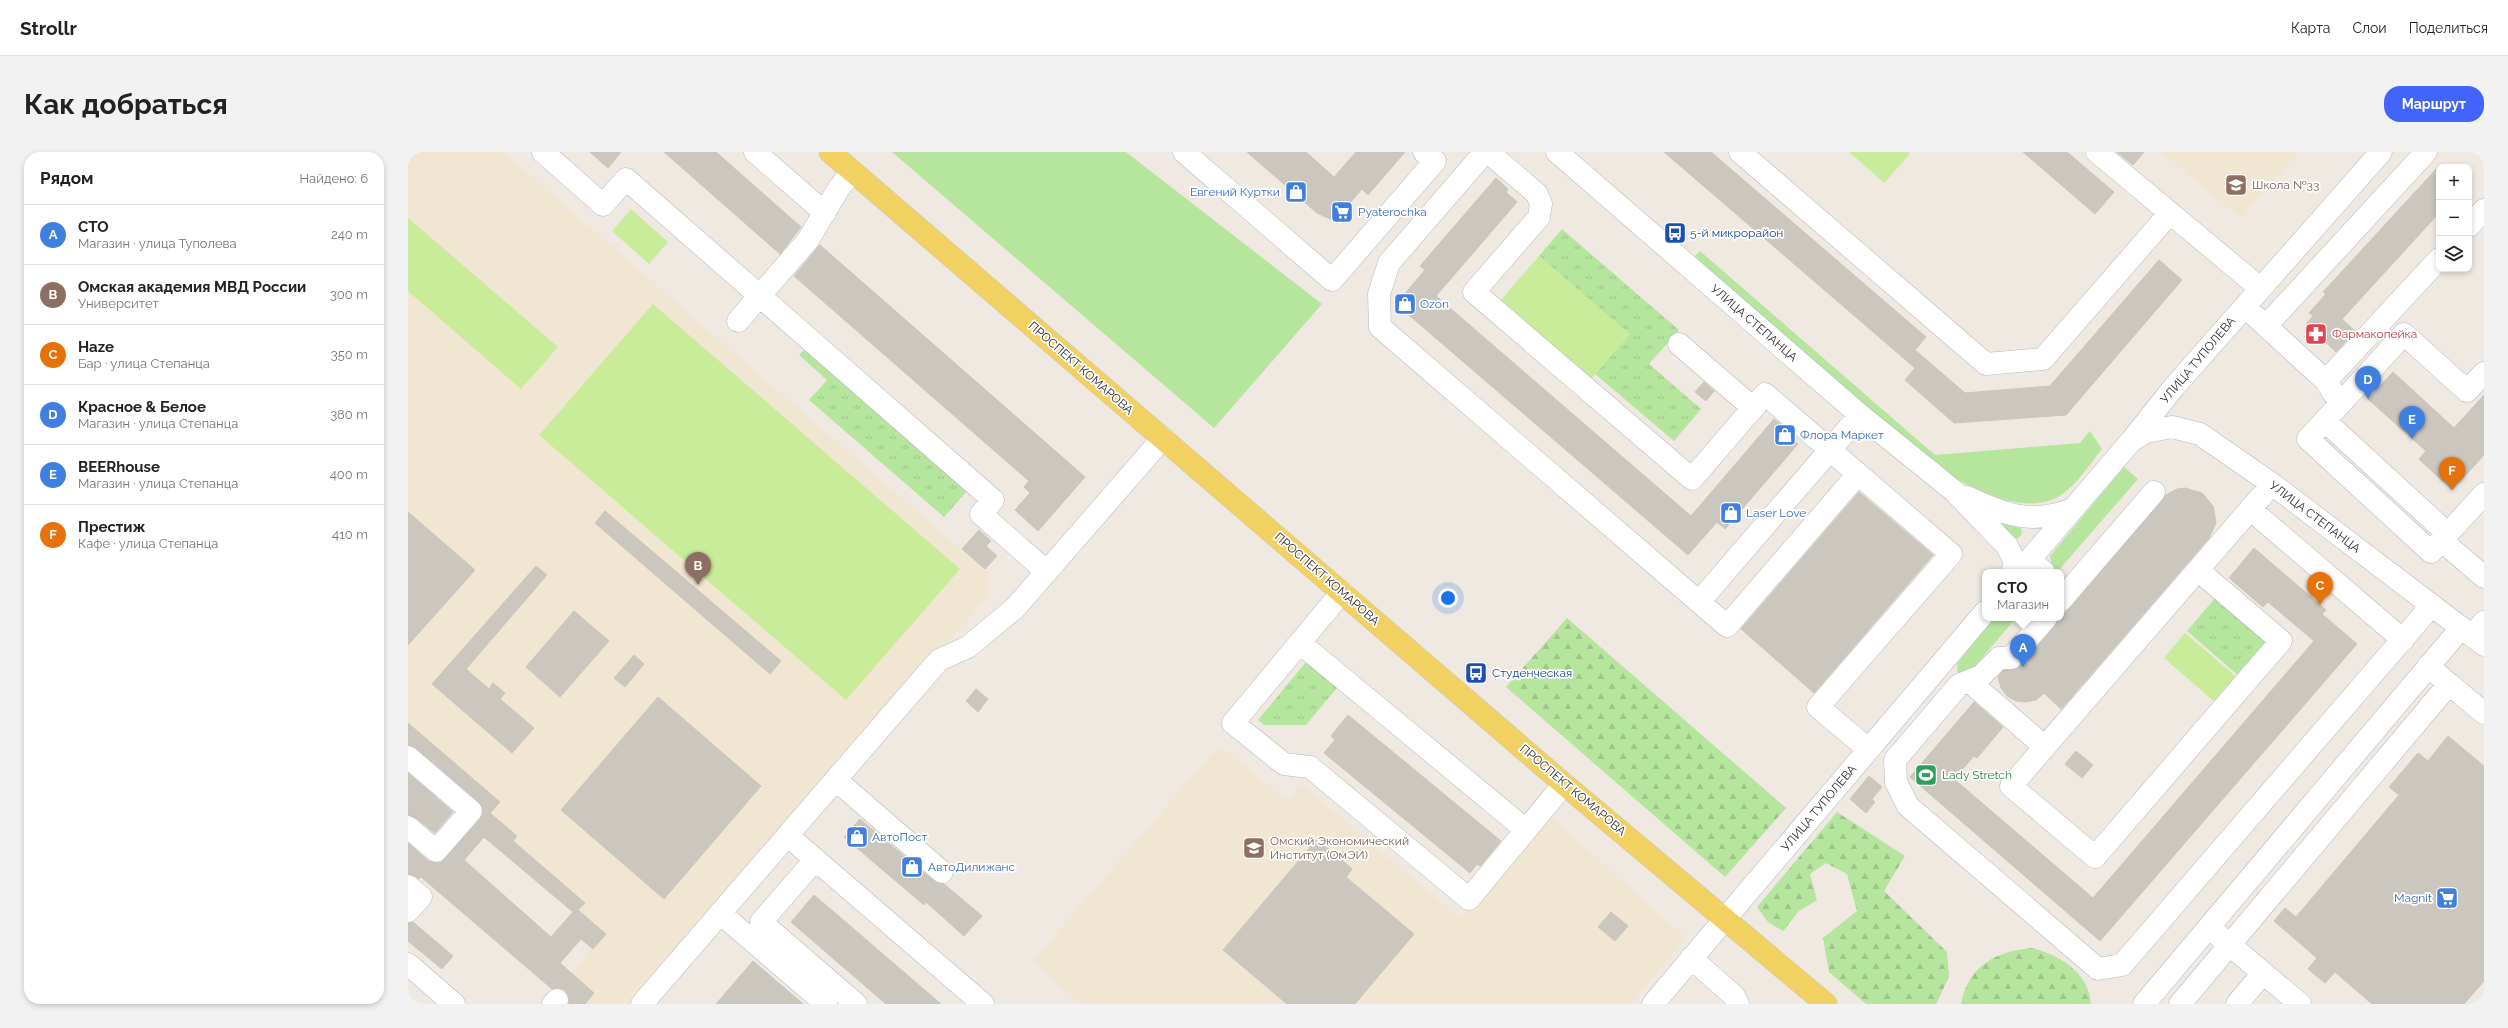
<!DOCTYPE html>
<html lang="ru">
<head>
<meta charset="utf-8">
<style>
	:root { --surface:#fff; --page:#f2f2f2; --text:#222; --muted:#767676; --line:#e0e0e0; --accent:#4264fb }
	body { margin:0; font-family:Raleway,sans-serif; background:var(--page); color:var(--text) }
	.controls { position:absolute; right:12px; top:12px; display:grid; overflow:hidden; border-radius:8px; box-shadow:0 2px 6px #0003 }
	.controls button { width:36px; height:36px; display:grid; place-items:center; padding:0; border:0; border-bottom:1px solid var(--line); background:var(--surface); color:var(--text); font:20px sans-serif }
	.you { position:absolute; left:1040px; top:446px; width:14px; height:14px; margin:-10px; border:3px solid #fff; border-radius:50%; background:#1a73e8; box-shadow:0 0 0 6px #1a73e833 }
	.badge { display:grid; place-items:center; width:26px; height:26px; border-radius:50%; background:var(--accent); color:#fff; font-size:13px; font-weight:700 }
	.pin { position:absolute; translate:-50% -33px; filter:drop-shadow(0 1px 2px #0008) }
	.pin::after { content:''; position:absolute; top:21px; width:14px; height:12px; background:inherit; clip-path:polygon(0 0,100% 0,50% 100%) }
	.popup { position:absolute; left:1574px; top:417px; width:82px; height:52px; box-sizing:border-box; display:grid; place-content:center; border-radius:8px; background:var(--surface); filter:drop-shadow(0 1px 3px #0005); font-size:13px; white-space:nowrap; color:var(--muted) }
	.popup b { font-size:15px; color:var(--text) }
	.popup::after { content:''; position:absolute; left:50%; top:100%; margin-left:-8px; border:8px solid transparent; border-top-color:var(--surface) }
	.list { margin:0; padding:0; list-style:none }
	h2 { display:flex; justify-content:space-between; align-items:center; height:52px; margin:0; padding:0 16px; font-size:17px }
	h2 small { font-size:13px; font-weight:400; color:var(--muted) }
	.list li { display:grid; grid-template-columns:26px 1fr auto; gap:12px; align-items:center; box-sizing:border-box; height:60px; padding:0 16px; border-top:1px solid var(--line) }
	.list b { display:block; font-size:15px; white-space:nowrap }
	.list p { margin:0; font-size:13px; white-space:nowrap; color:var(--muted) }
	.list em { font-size:13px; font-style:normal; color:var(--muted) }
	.icon { flex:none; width:22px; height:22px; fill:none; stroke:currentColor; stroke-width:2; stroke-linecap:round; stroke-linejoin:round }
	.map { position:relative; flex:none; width:2076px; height:852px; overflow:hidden; border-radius:16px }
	header { display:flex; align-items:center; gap:24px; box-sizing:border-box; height:56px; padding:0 20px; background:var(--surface); border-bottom:1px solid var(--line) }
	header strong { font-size:19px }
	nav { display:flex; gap:22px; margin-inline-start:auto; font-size:14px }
	.intro { display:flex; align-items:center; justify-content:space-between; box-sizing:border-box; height:96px; padding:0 24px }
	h1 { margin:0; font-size:28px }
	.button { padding:10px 18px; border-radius:16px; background:var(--accent); color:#fff; font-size:14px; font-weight:700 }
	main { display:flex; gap:24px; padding:0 24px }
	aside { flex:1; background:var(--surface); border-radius:16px; box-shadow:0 2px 6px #0003 }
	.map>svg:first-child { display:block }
	.education { fill:#f0e6d1 }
	.grass { fill:#b6e59e }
	.forest { fill:url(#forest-firs) }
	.park { fill:url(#park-tufts) }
	.pitch { fill:#c9ec9a }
	.building { fill:#cbc7bf; stroke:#cbc5ba; fill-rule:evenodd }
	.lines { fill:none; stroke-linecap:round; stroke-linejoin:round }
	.minor-casing { stroke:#b4b7c1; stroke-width:23 }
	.major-casing { stroke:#c9c9c9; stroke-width:23 }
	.minor { stroke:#fff; stroke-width:22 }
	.major { stroke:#f2d163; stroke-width:22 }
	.labels { text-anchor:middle; stroke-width:3.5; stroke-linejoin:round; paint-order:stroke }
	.education-label { font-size:12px; fill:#785e54; stroke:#fff; text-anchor:start }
	.shop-label { font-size:12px; fill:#366cbe; stroke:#fff; text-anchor:start }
	.transit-label { font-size:12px; fill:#164399; stroke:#fff; text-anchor:start }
	.street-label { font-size:12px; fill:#2e2e2e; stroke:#fff }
	.health-label { font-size:12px; fill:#be3a42; stroke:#fff; text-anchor:start }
	.leisure-label { font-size:12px; fill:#27864d; stroke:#fff; text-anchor:start }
</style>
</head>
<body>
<header>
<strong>Strollr</strong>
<nav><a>Карта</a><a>Слои</a><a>Поделиться</a></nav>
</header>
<div class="intro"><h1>Как добраться</h1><a class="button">Маршрут</a></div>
<main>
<aside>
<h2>Рядом<small>Найдено: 6</small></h2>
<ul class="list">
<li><span class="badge" style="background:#3f7fe0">A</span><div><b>СТО</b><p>Магазин · улица Туполева</p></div><em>240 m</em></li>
<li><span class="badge" style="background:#8d6e63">B</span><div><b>Омская академия МВД России</b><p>Университет</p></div><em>300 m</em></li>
<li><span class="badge" style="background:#e8710a">C</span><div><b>Haze</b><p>Бар · улица Степанца</p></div><em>350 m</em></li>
<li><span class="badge" style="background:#3f7fe0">D</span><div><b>Красное &amp; Белое</b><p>Магазин · улица Степанца</p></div><em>380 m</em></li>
<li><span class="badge" style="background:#3f7fe0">E</span><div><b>BEERhouse</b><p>Магазин · улица Степанца</p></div><em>400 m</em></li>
<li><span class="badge" style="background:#e8710a">F</span><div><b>Престиж</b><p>Кафе · улица Степанца</p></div><em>410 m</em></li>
</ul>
</aside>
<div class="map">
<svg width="2076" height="852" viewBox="0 0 2076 852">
	<defs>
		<pattern id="forest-firs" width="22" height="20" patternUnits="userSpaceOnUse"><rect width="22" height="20" fill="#b6e59e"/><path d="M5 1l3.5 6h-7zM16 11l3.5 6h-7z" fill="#9dc588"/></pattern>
		<pattern id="park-tufts" width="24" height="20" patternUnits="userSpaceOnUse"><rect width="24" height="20" fill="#b6e59e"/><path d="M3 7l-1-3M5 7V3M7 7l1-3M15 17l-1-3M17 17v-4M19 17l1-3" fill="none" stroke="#9dc588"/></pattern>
	</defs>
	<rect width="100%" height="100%" fill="#efe9e1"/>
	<path class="education" d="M 0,0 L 95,0 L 581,422 L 581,443 L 226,852 L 161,852 L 147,840 L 198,781 L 170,758 L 177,750 L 105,689 L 109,684 L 82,661 L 92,650 L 0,571 Z
		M 1753,0 L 1891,0 L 1833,66 Z
		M 811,594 L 879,649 L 893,632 L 1051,766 L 1142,664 L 1278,786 L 1223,852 L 672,852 L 625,809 Z"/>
	<path class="grass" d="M 484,0 L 718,0 L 914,152 L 806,276 Z
		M 1292,99 L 1527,303 L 1672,291 L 1682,279 L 1694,297 C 1680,314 1667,336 1648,346 C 1609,365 1552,330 1520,310 L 1298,118 L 1287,104 Z
		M 1716,315 L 1730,327 L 1650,419 L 1644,415 L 1642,404 Z
		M 1588,371 L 1613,376 L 1614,382 L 1609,387 Z
		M 1586,466 L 1608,466 L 1556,527 L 1550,521 L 1549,512 Z"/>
	<path class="forest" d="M 1159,466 L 1378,656 L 1317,725 L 1098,535 Z
		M 1429,660 L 1497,704 L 1476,739 L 1539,800 L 1541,825 L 1528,852 L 1458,852 L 1421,820 L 1415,786 L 1449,759 L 1439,722 L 1418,711 L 1402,722 L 1409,748 L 1391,759 L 1375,779 L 1360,770 L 1349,755 Z
		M 1624,796 C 1651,803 1681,820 1683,852 L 1553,852 C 1560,814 1588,799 1624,796 Z"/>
	<path class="park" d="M 1154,77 L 1271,178 L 1241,212 L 1293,257 L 1266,289 L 1187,222 L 1221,183 L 1131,104 Z
		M 398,196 L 560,338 L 536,365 L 401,248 L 419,228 L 391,203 Z
		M 1808,445 L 1862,491 L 1832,525 L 1779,479 Z
		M 898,510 L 929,536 L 898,573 L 856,573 L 850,568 Z"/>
	<path class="pitch" d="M 1441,0 L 1500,0 L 1502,2 L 1476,31 Z
		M 223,57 L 260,90 L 241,112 L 204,79 Z
		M 0,66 L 150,195 L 113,237 L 0,139 Z
		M 1131,104 L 1222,182 L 1182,228 L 1092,149 Z
		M 245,152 L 552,417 L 438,548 L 131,283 Z
		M 1777,481 L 1831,527 L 1809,552 L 1756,506 Z"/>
	<path class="building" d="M 182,0 L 213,0 L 200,16 Z
		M 256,0 L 308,0 L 393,75 L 372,102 Z
		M 839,0 L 898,0 L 926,25 L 948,0 L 997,0 L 960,43 L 954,37 L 934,60 L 922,67 L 909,61 Z
		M 1256,0 L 1303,0 L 1518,185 L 1507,198 L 1557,241 L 1642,234 L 1751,108 L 1774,128 L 1658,263 L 1546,271 L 1497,228 L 1507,216 Z
		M 1615,0 L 1659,0 L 1706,40 L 1687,62 Z
		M 1709,0 L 1736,0 L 1725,13 Z
		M 2031,14 L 2031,61 L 1934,167 L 1947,179 L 1928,200 L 1898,172 L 1905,164 L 1901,161 L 1918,142 L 1915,140 Z
		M 1088,26 L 1100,37 L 1098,40 L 1109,50 L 1028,144 L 1283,364 L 1366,267 L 1380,278 L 1377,281 L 1390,292 L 1317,377 L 1309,370 L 1280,403 L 988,152 L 1017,118 L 1012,114 Z
		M 412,93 L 677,325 L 630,379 L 607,358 L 622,341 L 616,335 L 621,329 L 386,124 Z
		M 1985,220 L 2046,276 L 2076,243 L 2076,303 L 2044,338 L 2011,307 L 2018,299 L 1960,247 Z
		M 1296,230 L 1306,239 L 1298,249 L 1287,240 Z
		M 1777,336 L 1794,341 L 1805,354 L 1808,371 L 1801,386 L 1653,557 L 1636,541 L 1628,548 L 1618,550 L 1608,549 L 1599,544 L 1593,536 L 1590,525 L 1596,518 L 1608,517 L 1612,514 L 1647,474 L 1650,467 L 1662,456 L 1758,343 L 1769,337 Z
		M 1451,340 L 1525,403 L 1406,541 L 1333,477 Z
		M 197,359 L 373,509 L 362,522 L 187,371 Z
		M 0,360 L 67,418 L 0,493 Z
		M 571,378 L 583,389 L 578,394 L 589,404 L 577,417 L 554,397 Z
		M 1846,396 L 1918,458 L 1914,462 L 1949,492 L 1692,789 L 1502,625 L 1566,550 L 1595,575 L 1569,606 L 1566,604 L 1546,627 L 1685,746 L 1906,489 L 1860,450 L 1855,455 L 1821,426 Z
		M 128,414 L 139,423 L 58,517 L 81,537 L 85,531 L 97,541 L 92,547 L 126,576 L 104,601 L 24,532 Z
		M 166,459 L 201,489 L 152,545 L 118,515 Z
		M 226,503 L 236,512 L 217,535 L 206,526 Z
		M 568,537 L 580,547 L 570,560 L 558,549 Z
		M 250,545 L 353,634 L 256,747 L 153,658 Z
		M 940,563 L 1093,689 L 1072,714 L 1069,712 L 1062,721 L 916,601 L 927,588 L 923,584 Z
		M 0,571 L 92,650 L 82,661 L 109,684 L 105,689 L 177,751 L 170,758 L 198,782 L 185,797 L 173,787 L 152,811 L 186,841 L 177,852 L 161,852 L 161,844 L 158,839 L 152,836 L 144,837 L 13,725 L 11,727 L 0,722 L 0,691 L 20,709 L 32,711 L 72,667 L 75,661 L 71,650 L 8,596 L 0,593 ZM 76,685 L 165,760 L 143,785 L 56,708 Z
		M 2040,584 L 2076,614 L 2076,829 L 2056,852 L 1964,852 L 1927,820 L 1917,831 L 1900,817 L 1909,806 L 1866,769 L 1877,756 L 1888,765 L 1991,643 L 1981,635 L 2010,601 L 2020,609 Z
		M 1668,599 L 1685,613 L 1674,626 L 1657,612 Z
		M 0,621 L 45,660 L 27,681 L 8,666 L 0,663 Z
		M 1461,624 L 1474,635 L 1464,647 L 1467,650 L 1458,661 L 1442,647 Z
		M 452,667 L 526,729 L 536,732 L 574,764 L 556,784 L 518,750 L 516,753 L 436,685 Z
		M 909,687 L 944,717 L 938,725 L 1006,782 L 947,852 L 879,852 L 815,798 Z
		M 406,743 L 433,766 L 533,852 L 478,852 L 383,770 Z
		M 1203,760 L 1220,774 L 1207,789 L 1190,775 Z
		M 5,770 L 45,804 L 34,817 L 0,789 L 0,771 Z
		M 345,809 L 395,852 L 308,852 Z"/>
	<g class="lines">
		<g class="minor-casing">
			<path id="minor" d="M 135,0 L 195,53 L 218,27 L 585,348 L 573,362 L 639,420
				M 347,0 L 417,61
				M 776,0 L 924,128 L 1027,9 L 1016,0
				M 1077,0 L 981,111 L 971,142 L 972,175 L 1291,450 L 1452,263
				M 1080,0 L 1129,42 L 1133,52 L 1131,65 L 1066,140 L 1284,327 L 1357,242 L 1543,402 L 1410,555 L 1460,597
				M 1149,0 L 1452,263 L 1546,339 L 1599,394 L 1606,408 L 1605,420
				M 1332,0 L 1578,212 L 1635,207 L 1761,62
				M 1689,0 L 1852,136
				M 2061,74 L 2076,58
				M 1847,164 L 1918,229 L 1926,242
				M 330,169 L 400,88 L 431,36 L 444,20
				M 1858,174 L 2018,0
				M 1271,192 L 1345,256
				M 2076,221 L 2059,239 L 1996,182 L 1900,287 L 2023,400 L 2076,342
				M 1918,229 L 2031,107
				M 1917,269 L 2040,382
				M 1725,288 L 1738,280 L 1764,275 L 1792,282 L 1864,332 L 2076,493
				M 1559,345 C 1597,363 1623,373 1665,357
				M 1842,357 L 1995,488
				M 2033,388 L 2076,425
				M 1622,408 L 1636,420
				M 1790,418 L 1873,489 L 1687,705 L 1603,634 L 1864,332
				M 1611,420 L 1724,288 L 1766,235 L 1973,0
				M 934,440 L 825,571 L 876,612 L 902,615 L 1061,747 L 1156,632
				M 1653,448 L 1746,340
				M 1291,450 L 1319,474 L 1450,322
				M 1638,466 L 1603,506 L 1591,506 L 1573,524 L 1551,533 L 1487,608 L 1488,630 L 1500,654 L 1690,817 L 1714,813 L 2024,453
				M 2064,484 L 2076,470
				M 892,491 L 1118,678
				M 1562,530 L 1637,595
				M 2041,532 L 2076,561
				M 0,605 L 63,659 L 28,699 L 0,675
				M 428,628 L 534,720
				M 380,684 L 575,852
				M 407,708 L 353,770 L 448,852
				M 0,734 L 13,745 L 0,759
				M 312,761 L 418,852
				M 1810,783 L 1892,852
				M 1283,806 L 1326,844 L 1330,852
				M 0,812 L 46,852
				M 145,852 L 149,848
				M 234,852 L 531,508 L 560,495 L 607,456 L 755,286
				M 1245,852 L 1577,460
				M 1736,852 L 2053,476
				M 1772,852 L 2041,532 L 2020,514
				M 1829,852 L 1855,821"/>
		</g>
		<g class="major-casing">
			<path id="major" d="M 422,0 L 1156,632 L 1418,852"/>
		</g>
		<use href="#minor" class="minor"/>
		<use href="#major" class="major"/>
	</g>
	<defs>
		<g id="school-square" transform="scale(1.15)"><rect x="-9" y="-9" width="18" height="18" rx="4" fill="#8d6e63" stroke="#fff"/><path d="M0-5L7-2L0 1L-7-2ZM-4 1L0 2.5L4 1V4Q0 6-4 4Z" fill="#fff"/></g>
		<g id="shop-square" transform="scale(1.15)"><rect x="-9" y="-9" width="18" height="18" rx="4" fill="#3f7fe0" stroke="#fff"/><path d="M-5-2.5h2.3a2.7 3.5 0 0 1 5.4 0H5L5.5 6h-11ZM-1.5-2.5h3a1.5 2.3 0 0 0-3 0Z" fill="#fff"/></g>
		<g id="supermarket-square" transform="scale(1.15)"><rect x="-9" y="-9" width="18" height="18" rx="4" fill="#3f7fe0" stroke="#fff"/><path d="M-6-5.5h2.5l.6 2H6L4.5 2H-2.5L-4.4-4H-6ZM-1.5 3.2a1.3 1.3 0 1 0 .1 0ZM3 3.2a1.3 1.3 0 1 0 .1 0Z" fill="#fff"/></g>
		<g id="bus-square" transform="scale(1.15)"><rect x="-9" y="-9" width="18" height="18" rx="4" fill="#1a4fb4" stroke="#fff"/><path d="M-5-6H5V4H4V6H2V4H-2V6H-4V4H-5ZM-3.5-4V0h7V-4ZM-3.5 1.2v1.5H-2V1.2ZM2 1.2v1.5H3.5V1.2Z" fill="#fff"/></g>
		<g id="pharmacy-square" transform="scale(1.15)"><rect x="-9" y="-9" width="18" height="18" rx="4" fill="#e0444e" stroke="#fff"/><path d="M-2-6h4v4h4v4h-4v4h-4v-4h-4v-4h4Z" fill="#fff"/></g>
		<g id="stadium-square" transform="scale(1.15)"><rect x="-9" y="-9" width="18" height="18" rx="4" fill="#2e9e5b" stroke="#fff"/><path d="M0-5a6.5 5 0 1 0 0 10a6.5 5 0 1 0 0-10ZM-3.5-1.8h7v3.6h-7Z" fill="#fff"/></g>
		<g id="university-square" transform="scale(1.15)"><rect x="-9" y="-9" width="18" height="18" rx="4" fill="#8d6e63" stroke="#fff"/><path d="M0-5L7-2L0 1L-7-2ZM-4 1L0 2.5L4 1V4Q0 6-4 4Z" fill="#fff"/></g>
	</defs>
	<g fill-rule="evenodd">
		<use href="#school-square" x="1828" y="33"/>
		<use href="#shop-square" x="888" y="40"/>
		<use href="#supermarket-square" x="934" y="60"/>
		<use href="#bus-square" x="1267" y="81"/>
		<use href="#shop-square" x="997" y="152"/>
		<use href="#pharmacy-square" x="1908" y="182"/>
		<use href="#shop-square" x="1377" y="283"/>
		<use href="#shop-square" x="1323" y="361"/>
		<use href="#bus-square" x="1068" y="521"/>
		<use href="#stadium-square" x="1518" y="623"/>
		<use href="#shop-square" x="449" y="685"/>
		<use href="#university-square" x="846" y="696"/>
		<use href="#shop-square" x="504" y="715"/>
		<use href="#supermarket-square" x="2039" y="746"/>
	</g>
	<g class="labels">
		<g class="education-label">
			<text x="1844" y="37">Школа №33</text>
			<text x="862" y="693">Омский Экономический<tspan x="862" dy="14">Институт (ОмЭИ)</tspan></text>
		</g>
		<g class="shop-label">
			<text x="872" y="44" text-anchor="end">Евгений Куртки</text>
			<text x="950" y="64">Pyaterochka</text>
			<text x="1012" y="156">Ozon</text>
			<text x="1392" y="287">Флора Маркет</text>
			<text x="1338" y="365">Laser Love</text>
			<text x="464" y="689">АвтоПост</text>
			<text x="520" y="719">АвтоДилижанс</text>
			<text x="2024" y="750" text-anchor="end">Magnit</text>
		</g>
		<g class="transit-label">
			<text x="1282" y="85">5-й микрорайон</text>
			<text x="1084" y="525">Студенческая</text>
		</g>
		<g class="street-label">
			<text transform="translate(1346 171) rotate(41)" y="4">УЛИЦА СТЕПАНЦА</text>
			<text transform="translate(1790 208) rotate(-50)" y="4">УЛИЦА ТУПОЛЕВА</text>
			<text transform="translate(673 216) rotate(41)" y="4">ПРОСПЕКТ КОМАРОВА</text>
			<text transform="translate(1907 365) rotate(37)" y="4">УЛИЦА СТЕПАНЦА</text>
			<text transform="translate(919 427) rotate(41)" y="4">ПРОСПЕКТ КОМАРОВА</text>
			<text transform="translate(1165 638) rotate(40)" y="4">ПРОСПЕКТ КОМАРОВА</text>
			<text transform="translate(1411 656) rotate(-50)" y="4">УЛИЦА ТУПОЛЕВА</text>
		</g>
		<g class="health-label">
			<text x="1924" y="186">Фармакопейка</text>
		</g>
		<g class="leisure-label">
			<text x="1534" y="627">Lady Stretch</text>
		</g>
	</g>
</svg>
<div class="controls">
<button>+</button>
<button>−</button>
<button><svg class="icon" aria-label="layers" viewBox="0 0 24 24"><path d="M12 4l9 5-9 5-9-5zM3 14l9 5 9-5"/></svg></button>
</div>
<div class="you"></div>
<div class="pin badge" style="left:1615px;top:515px;background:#3f7fe0">A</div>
<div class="popup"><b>СТО</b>Магазин</div>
<div class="pin badge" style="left:290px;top:433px;background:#8d6e63">B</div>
<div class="pin badge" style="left:1912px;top:453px;background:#e8710a">C</div>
<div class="pin badge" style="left:1960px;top:247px;background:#3f7fe0">D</div>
<div class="pin badge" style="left:2004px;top:287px;background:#3f7fe0">E</div>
<div class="pin badge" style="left:2044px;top:338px;background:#e8710a">F</div>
</div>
</main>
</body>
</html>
